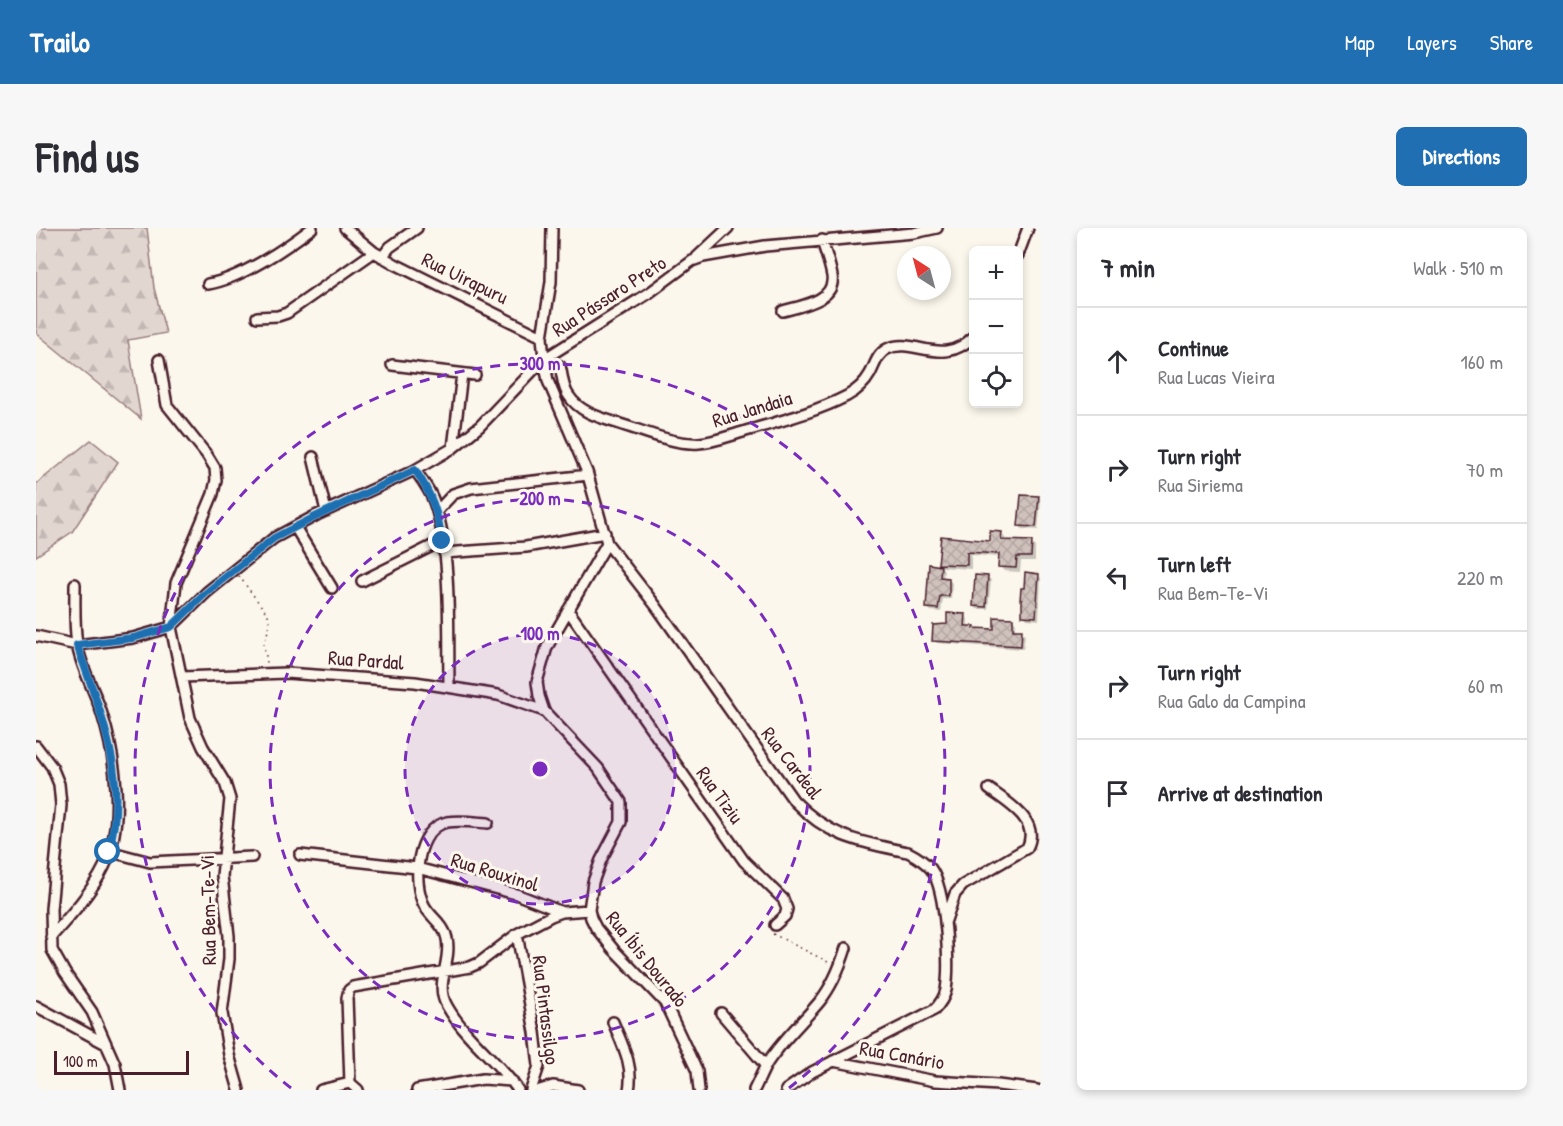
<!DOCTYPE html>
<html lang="en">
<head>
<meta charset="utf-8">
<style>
	:root { --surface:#fff; --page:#f7f7f7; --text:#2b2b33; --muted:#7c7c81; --line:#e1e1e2; --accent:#1f6fb2 }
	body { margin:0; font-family:"Patrick Hand",sans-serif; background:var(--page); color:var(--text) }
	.controls { position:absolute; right:18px; top:18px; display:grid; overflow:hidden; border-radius:9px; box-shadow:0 3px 9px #0003 }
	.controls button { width:54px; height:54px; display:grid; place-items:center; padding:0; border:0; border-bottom:2px solid var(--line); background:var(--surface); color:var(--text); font:30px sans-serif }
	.compass { position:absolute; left:861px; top:18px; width:54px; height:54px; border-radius:50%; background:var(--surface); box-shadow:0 3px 9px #0003; rotate:324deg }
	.scale { position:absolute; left:18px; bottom:15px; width:135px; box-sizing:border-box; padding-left:6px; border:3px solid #4a1f2b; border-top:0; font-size:16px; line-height:21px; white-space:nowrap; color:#4a1f2b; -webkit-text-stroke:4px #fbf7ec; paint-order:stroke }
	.stop { position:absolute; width:18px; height:18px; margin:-14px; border:4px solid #1f6fb2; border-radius:50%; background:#fff }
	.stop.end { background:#1f6fb2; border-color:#fff; box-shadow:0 2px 6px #0008 }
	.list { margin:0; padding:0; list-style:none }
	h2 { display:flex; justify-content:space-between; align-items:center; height:78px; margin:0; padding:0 24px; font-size:26px }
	h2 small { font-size:20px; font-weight:400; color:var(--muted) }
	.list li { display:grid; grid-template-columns:39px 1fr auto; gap:18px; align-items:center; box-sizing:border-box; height:108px; padding:0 24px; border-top:2px solid var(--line) }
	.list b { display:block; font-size:22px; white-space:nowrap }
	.list p { margin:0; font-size:20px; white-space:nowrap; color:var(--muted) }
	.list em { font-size:20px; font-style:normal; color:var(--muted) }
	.icon { flex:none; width:33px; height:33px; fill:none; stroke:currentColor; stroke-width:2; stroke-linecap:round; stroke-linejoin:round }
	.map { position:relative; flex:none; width:1005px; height:862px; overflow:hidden; border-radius:9px }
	header { display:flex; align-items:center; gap:36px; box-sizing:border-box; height:84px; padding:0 30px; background:var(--accent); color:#fff }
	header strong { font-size:28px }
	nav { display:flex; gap:33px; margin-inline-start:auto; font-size:21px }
	.intro { display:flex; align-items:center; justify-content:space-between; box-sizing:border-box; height:144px; padding:0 36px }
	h1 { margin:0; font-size:42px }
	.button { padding:15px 27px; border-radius:9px; background:var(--accent); color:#fff; font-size:21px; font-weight:700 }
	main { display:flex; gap:36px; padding:0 36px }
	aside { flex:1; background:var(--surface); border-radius:9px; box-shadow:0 3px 9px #0003 }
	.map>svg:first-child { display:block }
	.forest { fill:url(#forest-firs); stroke:#967b7e; stroke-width:1.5 }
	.shadow { fill:#0003 }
	.building { fill:url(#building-cross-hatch); stroke:#4a1f2b; stroke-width:1.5 }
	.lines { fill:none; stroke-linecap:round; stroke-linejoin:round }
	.minor-casing { stroke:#4a1f2b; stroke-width:14 }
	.path { stroke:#4a1f2b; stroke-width:1.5; stroke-dasharray:1.5 4.5; stroke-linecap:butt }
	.minor { stroke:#fbf7ec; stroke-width:9 }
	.route { stroke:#1f6fb2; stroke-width:8 }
	.ring { fill:none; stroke:#7b2cbf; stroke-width:3; stroke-dasharray:10 8 }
	.labels { text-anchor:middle; stroke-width:6; stroke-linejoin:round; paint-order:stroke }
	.street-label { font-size:20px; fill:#4a1f2b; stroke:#fbf7ec }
	.centre { fill:#7b2cbf; stroke:#fbf7ec; stroke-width:3 }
	.ring-label { font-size:18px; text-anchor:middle; font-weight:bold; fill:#7b2cbf; stroke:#fbf7ec; stroke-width:6; stroke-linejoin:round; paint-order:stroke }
</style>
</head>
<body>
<header>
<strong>Trailo</strong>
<nav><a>Map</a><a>Layers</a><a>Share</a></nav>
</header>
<div class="intro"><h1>Find us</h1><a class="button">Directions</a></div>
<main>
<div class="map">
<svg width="1005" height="862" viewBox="0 0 1005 862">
	<defs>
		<pattern id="forest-firs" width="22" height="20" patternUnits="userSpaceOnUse" patternTransform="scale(1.5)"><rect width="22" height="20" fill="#e2d7d0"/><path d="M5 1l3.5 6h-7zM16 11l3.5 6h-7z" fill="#c3b8b3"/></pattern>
		<pattern id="building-cross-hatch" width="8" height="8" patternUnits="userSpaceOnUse" patternTransform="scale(1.5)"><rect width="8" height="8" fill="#cfc2bc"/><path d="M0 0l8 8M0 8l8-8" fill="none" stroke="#b3a6a2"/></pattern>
	</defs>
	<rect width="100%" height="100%" fill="#fbf7ec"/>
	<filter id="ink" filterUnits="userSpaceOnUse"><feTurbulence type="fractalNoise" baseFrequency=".0167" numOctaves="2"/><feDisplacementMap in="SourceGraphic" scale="12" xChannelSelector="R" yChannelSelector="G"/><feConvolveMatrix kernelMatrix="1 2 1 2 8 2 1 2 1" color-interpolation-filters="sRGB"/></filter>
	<g filter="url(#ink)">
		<path class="forest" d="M 0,0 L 111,0 L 118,60 L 130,105 L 92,112 L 105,191 L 0,105 Z
			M 55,212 L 82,234 L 36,304 L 0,328 L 0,256 Z"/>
		<path class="shadow" d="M 1002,270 L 1005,273 L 1002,302 L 986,301 L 983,297 Z
			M 965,305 L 969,310 L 969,314 L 995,315 L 999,319 L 999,333 L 985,333 L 984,344 L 968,343 L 964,339 L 964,329 L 935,327 L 935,341 L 905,339 L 908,342 L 907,351 L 912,351 L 916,355 L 915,371 L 907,371 L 905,384 L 895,383 L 891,380 L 894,338 L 907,339 L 903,335 L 955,314 Z
			M 1002,347 L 1005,350 L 1003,392 L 991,391 L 988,388 Z
			M 951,349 L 955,352 L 952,381 L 941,381 L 938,378 Z
			M 929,387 L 932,391 L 932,400 L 938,400 L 940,402 L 960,402 L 977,391 L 980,395 L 979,404 L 986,404 L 989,407 L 987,421 L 901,415 L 897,412 L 912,398 Z"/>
		<path class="building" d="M 985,267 L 1003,268 L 1000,299 L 982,298 Z
			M 954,303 L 966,304 L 965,312 L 996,313 L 995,329 L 981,329 L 980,340 L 962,339 L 963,326 L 931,324 L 931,337 L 902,336 L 905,308 L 954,313 Z
			M 893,336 L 905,338 L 904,349 L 913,350 L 913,368 L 904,368 L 902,381 L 890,380 Z
			M 989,344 L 1003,346 L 1000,389 L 986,388 L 986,372 L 984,372 L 985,360 L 988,360 Z
			M 939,347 L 952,348 L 950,379 L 937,378 Z
			M 911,385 L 930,386 L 929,398 L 939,398 L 938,400 L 958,401 L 958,389 L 977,390 L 977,402 L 986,402 L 985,418 L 896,413 L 897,397 L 911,396 Z"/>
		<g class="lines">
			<g class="minor-casing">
				<path id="minor" d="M 309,0 L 338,24 L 359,36 L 506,109
					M 516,0 L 515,54 L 506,109 L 508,131 L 512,153 L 551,244 L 571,315 L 620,378 L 758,573 C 794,610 824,614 872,624 C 880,628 889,634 895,641 C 910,662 914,736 910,762 C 908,770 904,776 898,782 L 776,844 L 750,862
					M 982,27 L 992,0
					M 346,29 L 354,19 L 381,0
					M 661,29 L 692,0
					M 172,56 C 204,51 250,20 276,0
					M 747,83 C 764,78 800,73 796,48 C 794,36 789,24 786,12
					M 221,89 L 242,88 L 251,85 L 338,24
					M 123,132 L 131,177 L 171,227 L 179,240 L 180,252 L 177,266 L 140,355 L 135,399 L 154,490 L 167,519 L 189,555 L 194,571 L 186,648 L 193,708 L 193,731 L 186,785 L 193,827 L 203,862
					M 356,137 L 439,147
					M 509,137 L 519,136 L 524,138 C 527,148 526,159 533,168 C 544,185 566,190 584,196 C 607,203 639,217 663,215 C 678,214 693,208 707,204 C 741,194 780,184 811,168 C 820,163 829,155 834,146 C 839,137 841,126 851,121 C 877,108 907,141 938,108
					M 417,220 L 426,146
					M 277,229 L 290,283
					M 379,242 C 386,252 394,262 398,274 C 416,324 412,404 413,458
					M 401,283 L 417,266 L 435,260 L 552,247
					M 259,299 L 296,360
					M 571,315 L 511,419 L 501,454 L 503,468 L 508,483 L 562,540 L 585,574 L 585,594 L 565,632 L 557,654 L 553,682 L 555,690 L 560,700 L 578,722 L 629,775 L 661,843 L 663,862
					M 408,325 L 490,319 L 569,305
					M 326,353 L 406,313
					M 532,382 L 708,633 L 747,671 L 751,681 L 749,688 L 739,697
					M 0,408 L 41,417 L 97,410 L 135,399 L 171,364 L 238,310 L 281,287 L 379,242 L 417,220 L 444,198 L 508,131 L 613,65 L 656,33 L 667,29 L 729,18 L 878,5 L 901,0
					M 146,449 L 250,445 L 379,454 L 462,467 L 508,483
					M 0,518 L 16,539 L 23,556 L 25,577 L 15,681 L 16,722 L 29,745 L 56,784 L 79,836 L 84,862
					M 452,595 C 439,594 424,592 411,594 C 380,601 376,654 388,677 C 394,689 409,697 411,711 C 416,734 398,756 411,778 C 429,810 461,832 482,862
					M 72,623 L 114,634 L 216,629
					M 264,627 L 381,640 L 480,666 L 526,684
					M 909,695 L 919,666 L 927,657 L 991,620 C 1005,593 972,575 953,561
					M 481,706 L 499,804 L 503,838 L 495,862
					M 15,709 C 33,689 56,664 68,639 C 89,596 80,530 66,486 C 59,463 45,440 41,416 C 38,397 39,376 39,356
					M 0,778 L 70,816
					M 685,785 L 730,838
					M 577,794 C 586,816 598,837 593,862
					M 797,833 L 899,853 L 962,857 L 1001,862
					M 285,862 L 314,855
					M 322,862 L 314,855 L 311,770 L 313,762 L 317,759 L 434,739 L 443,735 L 481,706 L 515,688 L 526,684 L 553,682
					M 381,862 L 447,851 L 476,853
					M 504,862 L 517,858 L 542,862
					M 718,862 C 722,854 726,845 730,837 C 745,813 766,795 784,773 C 797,757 804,739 810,720"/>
			</g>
			<path class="path" d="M 203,348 L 232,387 L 234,397 L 228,415 L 231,435
				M 737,706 L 794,735"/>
			<use href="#minor" class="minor"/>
		</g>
	</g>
	<g class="lines" filter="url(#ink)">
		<path class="route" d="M 72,624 C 94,552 64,483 41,417 L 97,410 L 135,399 L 171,364 L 238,310 L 281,288 L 379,242 C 395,265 402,285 406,313"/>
	</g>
	<circle cx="504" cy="541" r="135" fill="#7b2cbf" fill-opacity=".12"/>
	<g class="ring">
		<circle cx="504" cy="541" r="135"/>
		<circle cx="504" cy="541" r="270"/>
		<path d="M255 860A405 405 0 1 1 753 860"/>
	</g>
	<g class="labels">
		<g class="street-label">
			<text transform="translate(429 50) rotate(26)" y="7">Rua Uirapuru</text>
			<text transform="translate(573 68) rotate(-33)" y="7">Rua Pássaro Preto</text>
			<text transform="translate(716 181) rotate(-17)" y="7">Rua Jandaia</text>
			<text transform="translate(330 432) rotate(4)" y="7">Rua Pardal</text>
			<text transform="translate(756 535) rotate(52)" y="7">Rua Cardeal</text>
			<text transform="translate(684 567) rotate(54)" y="7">Rua Tiziu</text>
			<text transform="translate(459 644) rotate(17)" y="7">Rua Rouxinol</text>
			<text transform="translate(172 682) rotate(-91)" y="7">Rua Bem-Te-Vi</text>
			<text transform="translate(611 731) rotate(51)" y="7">Rua Íbis Dourado</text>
			<text transform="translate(510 782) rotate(83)" y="7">Rua Pintassilgo</text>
			<text transform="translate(866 827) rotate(10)" y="7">Rua Canário</text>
		</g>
	</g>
	<circle cx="504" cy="541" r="9" class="centre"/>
	<g class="ring-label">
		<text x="504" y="142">300 m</text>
		<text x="504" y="277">200 m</text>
		<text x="504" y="412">100 m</text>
	</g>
</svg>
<div class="controls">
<button>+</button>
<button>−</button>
<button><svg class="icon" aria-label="locate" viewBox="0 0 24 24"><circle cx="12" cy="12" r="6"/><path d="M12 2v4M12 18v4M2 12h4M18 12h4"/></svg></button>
</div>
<svg class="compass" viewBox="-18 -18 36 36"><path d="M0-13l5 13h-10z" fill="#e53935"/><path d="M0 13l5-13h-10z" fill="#7c7c81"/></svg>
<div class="scale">100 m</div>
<div class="stop" style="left:72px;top:624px"></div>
<div class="stop end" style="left:406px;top:313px"></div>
</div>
<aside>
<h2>7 min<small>Walk · 510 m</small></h2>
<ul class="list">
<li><svg class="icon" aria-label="ahead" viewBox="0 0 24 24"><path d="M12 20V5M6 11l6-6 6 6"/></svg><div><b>Continue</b><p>Rua Lucas Vieira</p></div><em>160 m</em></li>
<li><svg class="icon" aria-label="right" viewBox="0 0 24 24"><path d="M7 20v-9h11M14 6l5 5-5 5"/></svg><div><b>Turn right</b><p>Rua Siriema</p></div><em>70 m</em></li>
<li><svg class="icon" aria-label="left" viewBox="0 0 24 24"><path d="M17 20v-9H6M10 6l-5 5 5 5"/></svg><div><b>Turn left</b><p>Rua Bem-Te-Vi</p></div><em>220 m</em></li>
<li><svg class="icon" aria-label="right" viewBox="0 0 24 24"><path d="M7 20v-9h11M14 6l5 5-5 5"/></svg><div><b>Turn right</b><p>Rua Galo da Campina</p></div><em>60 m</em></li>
<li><svg class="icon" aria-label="arrive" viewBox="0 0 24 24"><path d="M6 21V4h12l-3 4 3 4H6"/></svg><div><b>Arrive at destination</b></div></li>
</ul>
</aside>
</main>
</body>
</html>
